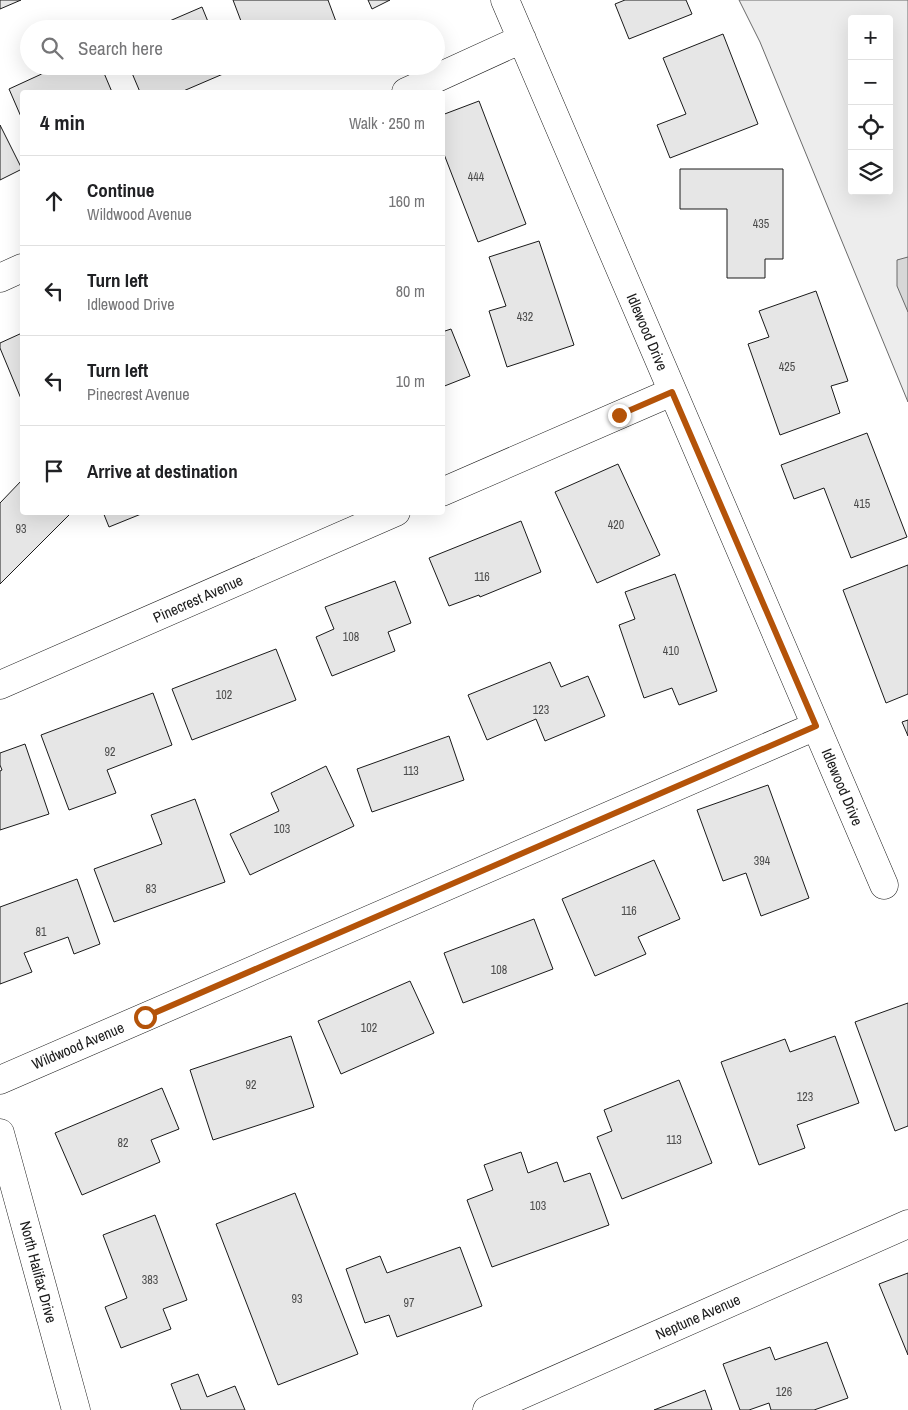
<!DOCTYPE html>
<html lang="en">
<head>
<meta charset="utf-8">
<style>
	:root { --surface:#fff; --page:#f2f2f2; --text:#202124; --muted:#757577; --line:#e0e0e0 }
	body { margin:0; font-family:"Archivo Narrow",sans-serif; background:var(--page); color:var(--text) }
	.controls { position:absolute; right:15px; top:15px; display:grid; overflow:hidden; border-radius:5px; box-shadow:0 5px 20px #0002 }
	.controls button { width:45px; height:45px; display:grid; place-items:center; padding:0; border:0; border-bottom:1px solid var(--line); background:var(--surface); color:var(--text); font:25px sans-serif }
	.stop { position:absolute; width:15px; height:15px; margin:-11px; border:4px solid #b45309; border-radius:50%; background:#fff }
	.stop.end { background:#b45309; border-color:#fff; box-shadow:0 1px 5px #0008 }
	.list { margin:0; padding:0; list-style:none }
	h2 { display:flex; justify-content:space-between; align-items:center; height:65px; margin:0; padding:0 20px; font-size:21px }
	h2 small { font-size:16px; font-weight:400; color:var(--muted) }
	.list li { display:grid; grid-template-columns:32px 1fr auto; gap:15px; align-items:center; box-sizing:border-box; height:90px; padding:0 20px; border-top:1px solid var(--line) }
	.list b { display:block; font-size:19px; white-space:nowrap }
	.list p { margin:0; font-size:16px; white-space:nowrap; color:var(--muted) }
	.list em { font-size:16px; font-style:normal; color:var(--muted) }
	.icon { flex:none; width:28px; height:28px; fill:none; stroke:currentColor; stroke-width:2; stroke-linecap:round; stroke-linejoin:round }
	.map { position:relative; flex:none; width:908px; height:1410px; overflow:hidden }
	.search { position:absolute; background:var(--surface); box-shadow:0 5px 20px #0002; left:20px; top:20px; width:425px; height:55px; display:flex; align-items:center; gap:12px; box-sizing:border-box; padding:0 18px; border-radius:28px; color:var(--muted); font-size:19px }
	.panel { position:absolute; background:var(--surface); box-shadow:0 5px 20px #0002; left:20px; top:90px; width:425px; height:425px; border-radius:5px }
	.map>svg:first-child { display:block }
	.green { fill:#ededed; stroke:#6a6a6a; fill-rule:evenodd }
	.water { fill:#d7d7d7; stroke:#6a6a6a }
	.building { fill:#e6e6e6; stroke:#1a1a1a }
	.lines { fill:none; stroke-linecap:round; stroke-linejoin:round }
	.minor-casing { stroke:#1a1a1a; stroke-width:29 }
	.minor { stroke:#fff; stroke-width:28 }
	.route { stroke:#b45309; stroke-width:6 }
	.labels { text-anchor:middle; stroke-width:4; stroke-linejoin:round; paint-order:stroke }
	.number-label { font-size:12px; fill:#4d4d4d }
	.street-label { font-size:15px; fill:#1a1a1a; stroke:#fff }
</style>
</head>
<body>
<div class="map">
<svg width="908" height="1410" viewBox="0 0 908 1410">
	<rect width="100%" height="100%" fill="#fff"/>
	<path class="green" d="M 739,0 L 908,0 L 908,402 L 760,42 ZM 852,19 L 889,19 L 889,191 L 852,191 Z"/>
	<path class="water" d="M 908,257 L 908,312 L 897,286 L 897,260 Z"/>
	<path class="building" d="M 0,0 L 21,0 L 0,9 Z
		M 233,0 L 328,0 L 338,27 L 333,29 L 244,29 Z
		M 368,0 L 390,0 L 372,9 Z
		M 625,0 L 686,0 L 692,14 L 629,39 L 615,4 Z
		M 202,7 L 211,29 L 151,29 Z
		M 723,34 L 758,124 L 670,158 L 657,125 L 686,114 L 663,58 Z
		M 59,66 L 101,66 L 112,92 L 22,92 L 22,119 L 9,89 Z
		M 129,66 L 228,66 L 230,71 L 181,92 L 140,92 Z
		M 479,101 L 526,224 L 478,242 L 442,149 L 442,115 Z
		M 0,125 L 22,169 L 0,180 Z
		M 680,169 L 783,169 L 783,259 L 765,259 L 765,278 L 727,278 L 727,209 L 680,209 Z
		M 539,241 L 574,345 L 507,367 L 489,311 L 506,306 L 489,257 Z
		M 816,291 L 848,381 L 831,386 L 840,413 L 780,435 L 748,344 L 769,337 L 759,311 Z
		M 451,329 L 470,376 L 442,387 L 442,332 Z
		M 22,333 L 22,401 L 0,348 L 0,343 Z
		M 867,433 L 907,537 L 851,558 L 824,488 L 794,499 L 781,465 Z
		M 618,464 L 660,555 L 597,583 L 555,492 Z
		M 22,480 L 22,512 L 72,512 L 0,584 L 0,503 Z
		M 103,512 L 146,512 L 109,527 Z
		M 521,521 L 541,572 L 480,597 L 479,595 L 449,606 L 429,558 Z
		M 908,565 L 908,694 L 886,703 L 843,590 Z
		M 675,574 L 717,691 L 679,705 L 672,688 L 644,698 L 619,625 L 635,619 L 625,592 Z
		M 395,581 L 411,623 L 388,632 L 395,651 L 332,676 L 316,637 L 334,629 L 325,607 Z
		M 276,649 L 296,700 L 192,740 L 172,689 Z
		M 550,662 L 561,687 L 588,676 L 605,716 L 545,741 L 536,719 L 487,740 L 468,695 Z
		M 153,693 L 172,745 L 107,770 L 116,793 L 69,810 L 41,735 Z
		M 908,720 L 908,736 L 902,722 Z
		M 449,736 L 464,780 L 372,812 L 357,769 Z
		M 25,744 L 49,814 L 0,830 L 0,771 L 2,770 L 0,765 L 0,753 Z
		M 326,766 L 354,826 L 250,875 L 230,834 L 279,811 L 271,793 Z
		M 768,785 L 809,898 L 761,916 L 746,873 L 723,881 L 697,810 Z
		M 195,799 L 225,882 L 114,922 L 94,869 L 162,844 L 151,815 Z
		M 654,860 L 680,919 L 638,937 L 646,954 L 595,976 L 562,899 Z
		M 77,879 L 100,944 L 74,954 L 68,937 L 24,953 L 32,972 L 0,984 L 0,907 Z
		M 534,919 L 553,969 L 463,1003 L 444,953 Z
		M 410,981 L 434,1033 L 341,1074 L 318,1021 Z
		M 908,1003 L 908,1126 L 895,1131 L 855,1022 Z
		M 291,1036 L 314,1107 L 213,1140 L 190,1070 Z
		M 835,1036 L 859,1103 L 797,1125 L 805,1148 L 759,1165 L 721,1062 L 785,1039 L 790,1052 Z
		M 679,1080 L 712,1163 L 622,1199 L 597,1137 L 612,1131 L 604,1110 Z
		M 162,1088 L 179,1129 L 151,1140 L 160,1162 L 82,1195 L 55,1133 Z
		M 521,1152 L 528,1173 L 557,1162 L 564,1182 L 590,1173 L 609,1225 L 492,1267 L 467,1200 L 493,1190 L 484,1165 Z
		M 295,1193 L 358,1354 L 278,1385 L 216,1224 Z
		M 155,1215 L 187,1300 L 163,1309 L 171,1329 L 121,1348 L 105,1307 L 127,1298 L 103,1235 Z
		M 460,1247 L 482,1306 L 397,1337 L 389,1315 L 365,1323 L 346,1269 L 380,1256 L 387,1273 Z
		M 908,1273 L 908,1355 L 879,1284 Z
		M 827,1342 L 848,1398 L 814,1410 L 771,1410 L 769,1403 L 749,1410 L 740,1410 L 723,1364 L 770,1347 L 775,1360 Z
		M 198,1374 L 207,1397 L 235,1386 L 245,1410 L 181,1410 L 171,1384 Z
		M 705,1390 L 712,1410 L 654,1410 Z"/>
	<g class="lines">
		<g class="minor-casing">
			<path id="minor" d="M 505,0 L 884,885
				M 406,92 L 522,39
				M 0,278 L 22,268
				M 442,492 L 672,392
				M 0,685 L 396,512
				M 0,1080 L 816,726
				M 0,1133 L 76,1410
				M 487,1410 L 908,1224"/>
		</g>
		<use href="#minor" class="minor"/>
	</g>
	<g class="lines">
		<path class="route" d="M 145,1017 L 816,726 L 672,392 L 619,415"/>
	</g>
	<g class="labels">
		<g class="number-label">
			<text x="476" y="181">444</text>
			<text x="761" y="228">435</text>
			<text x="525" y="321">432</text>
			<text x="787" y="371">425</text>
			<text x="862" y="508">415</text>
			<text x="616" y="529">420</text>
			<text x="21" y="533">93</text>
			<text x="482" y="581">116</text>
			<text x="351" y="641">108</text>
			<text x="671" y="655">410</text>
			<text x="224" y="699">102</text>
			<text x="541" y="714">123</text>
			<text x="110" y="756">92</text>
			<text x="411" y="775">113</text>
			<text x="282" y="833">103</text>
			<text x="762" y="865">394</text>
			<text x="151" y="893">83</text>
			<text x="629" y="915">116</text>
			<text x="41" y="936">81</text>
			<text x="499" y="974">108</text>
			<text x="369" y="1032">102</text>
			<text x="251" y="1089">92</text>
			<text x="805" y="1101">123</text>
			<text x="674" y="1144">113</text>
			<text x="123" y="1147">82</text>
			<text x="538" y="1210">103</text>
			<text x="150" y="1284">383</text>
			<text x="297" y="1303">93</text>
			<text x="409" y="1307">97</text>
			<text x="784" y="1396">126</text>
		</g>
		<g class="street-label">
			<text transform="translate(647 332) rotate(67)" y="5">Idlewood Drive</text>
			<text transform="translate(198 599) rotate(-24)" y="5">Pinecrest Avenue</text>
			<text transform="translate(842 787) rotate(67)" y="5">Idlewood Drive</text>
			<text transform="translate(78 1046) rotate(-23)" y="5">Wildwood Avenue</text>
			<text transform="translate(38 1272) rotate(75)" y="5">North Halifax Drive</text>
			<text transform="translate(698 1317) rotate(-24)" y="5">Neptune Avenue</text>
		</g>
	</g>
</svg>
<div class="controls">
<button>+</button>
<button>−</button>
<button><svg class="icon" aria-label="locate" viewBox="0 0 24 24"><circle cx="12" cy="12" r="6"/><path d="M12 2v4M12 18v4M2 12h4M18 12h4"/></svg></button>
<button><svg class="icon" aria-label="layers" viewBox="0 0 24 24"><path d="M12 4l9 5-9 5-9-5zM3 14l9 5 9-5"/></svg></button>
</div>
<div class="stop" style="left:145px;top:1017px"></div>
<div class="stop end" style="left:619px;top:415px"></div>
<div class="search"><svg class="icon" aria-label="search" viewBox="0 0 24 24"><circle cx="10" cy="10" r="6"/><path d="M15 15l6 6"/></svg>Search here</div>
<section class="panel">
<h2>4 min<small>Walk · 250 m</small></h2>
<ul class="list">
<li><svg class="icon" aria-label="ahead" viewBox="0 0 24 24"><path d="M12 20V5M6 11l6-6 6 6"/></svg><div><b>Continue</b><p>Wildwood Avenue</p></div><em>160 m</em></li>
<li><svg class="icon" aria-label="left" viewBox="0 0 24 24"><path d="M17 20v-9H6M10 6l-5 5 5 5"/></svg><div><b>Turn left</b><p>Idlewood Drive</p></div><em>80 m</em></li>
<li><svg class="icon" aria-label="left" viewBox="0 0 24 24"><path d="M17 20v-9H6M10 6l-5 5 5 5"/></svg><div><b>Turn left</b><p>Pinecrest Avenue</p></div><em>10 m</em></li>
<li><svg class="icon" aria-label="arrive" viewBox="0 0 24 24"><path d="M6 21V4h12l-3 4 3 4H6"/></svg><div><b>Arrive at destination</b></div></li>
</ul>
</section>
</div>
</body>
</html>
